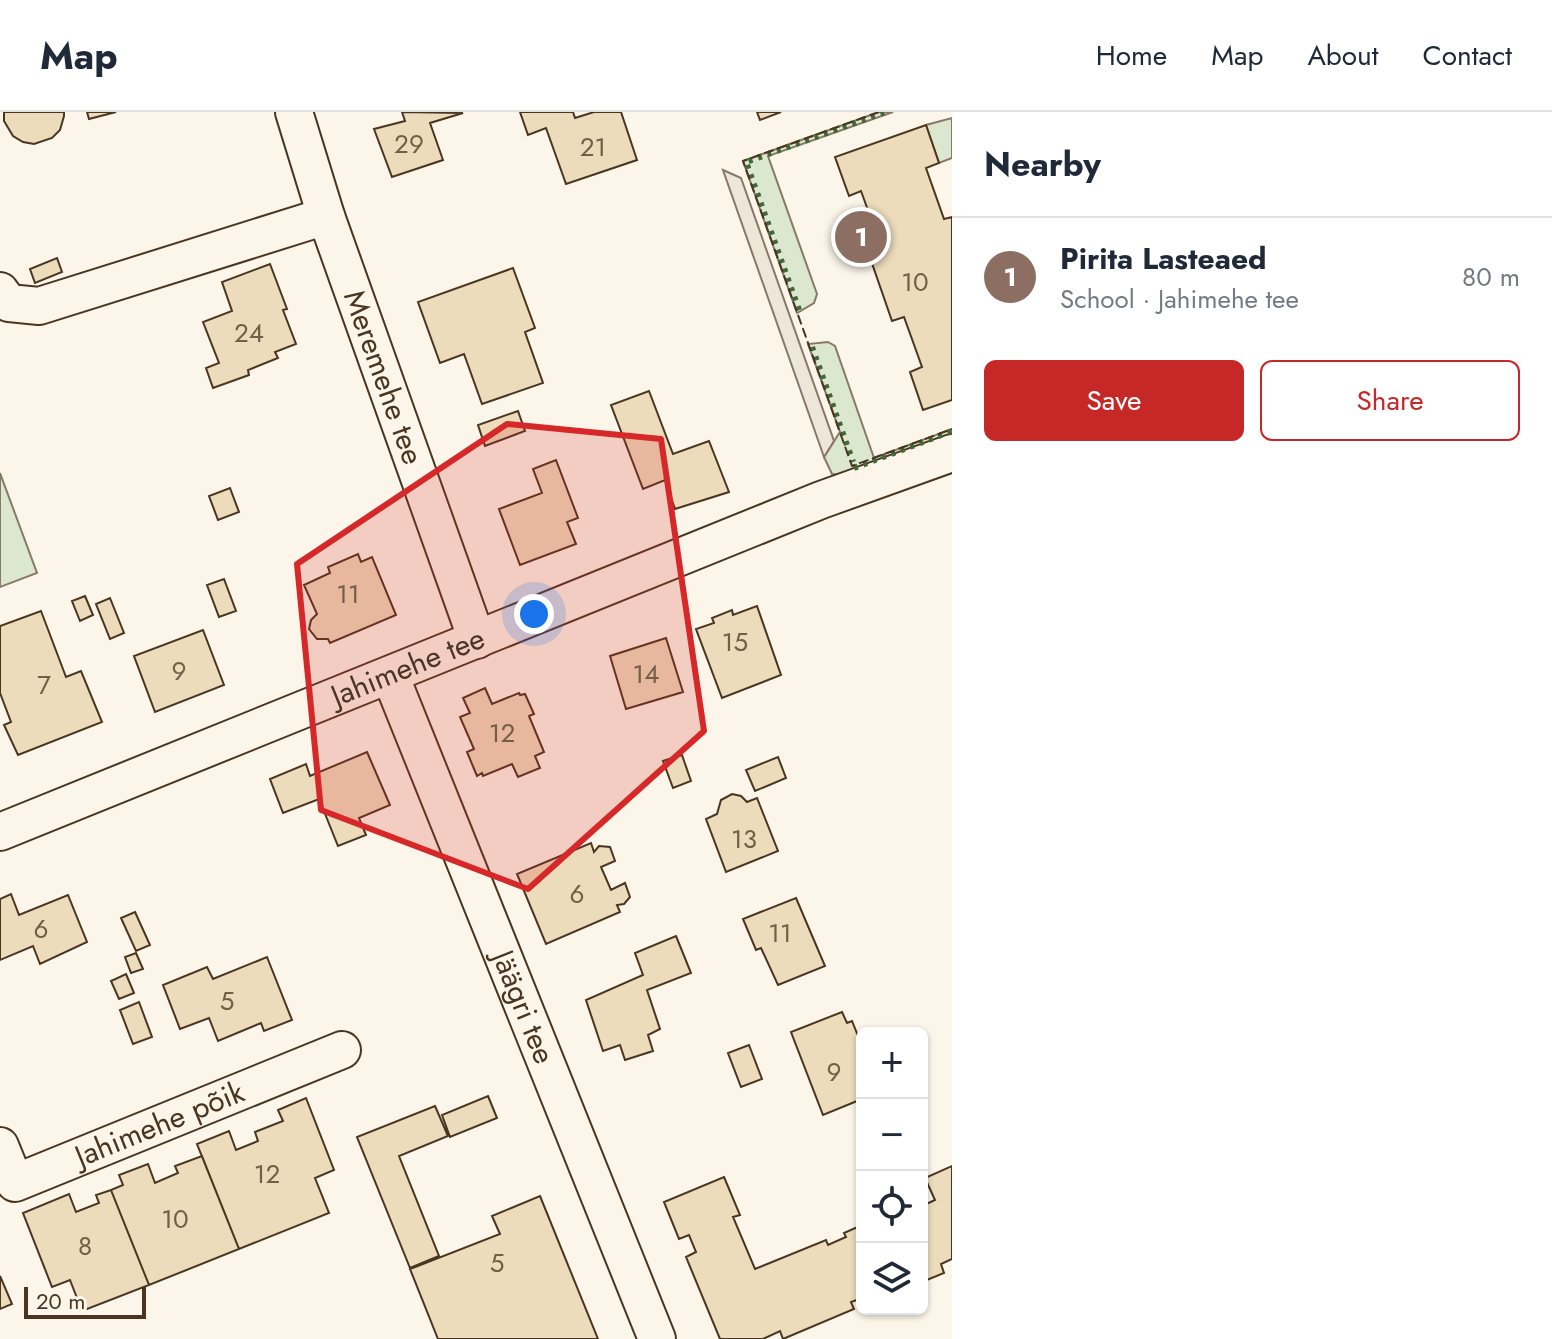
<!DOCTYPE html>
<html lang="en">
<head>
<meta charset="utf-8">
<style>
	:root { --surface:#fff; --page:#f2f2f3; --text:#1f2937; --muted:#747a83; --line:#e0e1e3; --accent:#c62828 }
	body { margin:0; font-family:Jost,sans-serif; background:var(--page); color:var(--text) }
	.controls { position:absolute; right:24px; bottom:24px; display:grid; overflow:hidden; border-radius:12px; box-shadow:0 2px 6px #0004 }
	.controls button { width:72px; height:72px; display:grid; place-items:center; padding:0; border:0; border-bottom:2px solid var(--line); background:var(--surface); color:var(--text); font:40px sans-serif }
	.scale { position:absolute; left:24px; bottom:20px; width:122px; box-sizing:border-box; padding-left:8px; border:4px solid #4a3520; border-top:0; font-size:22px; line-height:28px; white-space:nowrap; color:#4a3520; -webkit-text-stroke:6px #fbf6e9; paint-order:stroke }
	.you { position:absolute; left:534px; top:502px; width:28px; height:28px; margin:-20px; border:6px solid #fff; border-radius:50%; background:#1a73e8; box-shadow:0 0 0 12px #1a73e833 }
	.badge { display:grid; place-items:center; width:52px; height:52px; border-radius:50%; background:var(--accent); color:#fff; font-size:26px; font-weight:700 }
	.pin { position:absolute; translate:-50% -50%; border:4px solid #fff; box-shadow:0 2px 8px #0006 }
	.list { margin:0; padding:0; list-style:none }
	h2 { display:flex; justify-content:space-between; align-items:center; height:104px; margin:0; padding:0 32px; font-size:34px }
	h2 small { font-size:26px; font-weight:400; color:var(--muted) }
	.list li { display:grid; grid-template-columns:52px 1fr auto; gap:24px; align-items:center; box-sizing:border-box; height:120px; padding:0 32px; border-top:2px solid var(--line) }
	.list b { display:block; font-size:30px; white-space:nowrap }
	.list p { margin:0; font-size:26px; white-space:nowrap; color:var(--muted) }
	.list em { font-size:26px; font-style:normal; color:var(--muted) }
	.actions { display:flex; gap:16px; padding:24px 32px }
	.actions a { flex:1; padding:18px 0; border:2px solid var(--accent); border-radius:12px; text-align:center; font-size:28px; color:var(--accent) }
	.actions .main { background:var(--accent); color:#fff }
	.icon { flex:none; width:44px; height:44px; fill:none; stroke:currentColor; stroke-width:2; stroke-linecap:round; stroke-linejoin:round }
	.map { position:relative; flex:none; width:952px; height:1227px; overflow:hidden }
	header { display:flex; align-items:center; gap:48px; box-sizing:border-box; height:112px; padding:0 40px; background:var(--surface); border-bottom:2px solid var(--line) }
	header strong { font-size:38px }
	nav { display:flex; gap:44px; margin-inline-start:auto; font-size:28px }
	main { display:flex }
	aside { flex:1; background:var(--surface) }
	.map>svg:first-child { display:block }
	.green { fill:#dce7d0; stroke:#887966; stroke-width:2 }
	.parking { fill:#ede7d9; stroke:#887966; stroke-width:2 }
	.building { fill:#ecdcbc; stroke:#4a3520; stroke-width:2 }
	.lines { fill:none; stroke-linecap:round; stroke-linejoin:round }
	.street-casing { stroke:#4a3520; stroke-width:40 }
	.street { stroke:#fbf6e9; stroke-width:36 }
	.hedge { stroke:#436837; stroke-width:6; stroke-dasharray:4 6; stroke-linecap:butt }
	.fence { stroke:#4a3520; stroke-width:2; stroke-dasharray:10 4; stroke-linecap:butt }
	.marked { fill:#d62828; fill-opacity:0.2; stroke:#d62828; stroke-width:6; stroke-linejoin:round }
	.labels { text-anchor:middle; stroke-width:6; stroke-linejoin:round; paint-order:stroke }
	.number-label { font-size:26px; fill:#725f47 }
	.street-label { font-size:30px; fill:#4a3520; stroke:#fbf6e9 }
</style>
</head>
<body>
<header>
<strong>Map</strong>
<nav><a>Home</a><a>Map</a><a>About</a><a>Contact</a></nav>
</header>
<main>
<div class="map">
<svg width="952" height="1227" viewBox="0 0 952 1227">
	<rect width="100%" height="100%" fill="#fbf6e9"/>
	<path class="green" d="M 879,0 L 893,0 L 768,44 L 817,182 L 814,191 L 797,201 L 743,49 Z
		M 952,6 L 952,46 L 939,51 L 926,13 Z
		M 828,230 L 835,234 L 874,346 L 952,317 L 952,331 L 851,364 L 832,362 L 824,345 L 840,320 L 808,232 Z
		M 0,361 L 37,461 L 0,475 Z"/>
	<path class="parking" d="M 723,58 L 741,66 L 834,329 L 824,345 Z"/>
	<path class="building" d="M 4,0 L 64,0 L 64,4 L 60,18 L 52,26 L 34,32 L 23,30 L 13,24 L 4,9 Z
		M 87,0 L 116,0 L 89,7 Z
		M 402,0 L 463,1 L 430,11 L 443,48 L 392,65 L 374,17 L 405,9 Z
		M 520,0 L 573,0 L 575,6 L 594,0 L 621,0 L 637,48 L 566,72 L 546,16 L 528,23 Z
		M 757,0 L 781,0 L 760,8 Z
		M 926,13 L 939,51 L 926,56 L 944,107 L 952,105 L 952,288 L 923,298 L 910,260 L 922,255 L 904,205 L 892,209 L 866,134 L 879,129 L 861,79 L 849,84 L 835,45 Z
		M 57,146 L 62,160 L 35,171 L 30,157 Z
		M 270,152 L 287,197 L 283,198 L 296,232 L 275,240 L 278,246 L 248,258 L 249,263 L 213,276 L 206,256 L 219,251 L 203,210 L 232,199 L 222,170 Z
		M 513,156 L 535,216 L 525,220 L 543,271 L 482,292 L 464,242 L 440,251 L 418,190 Z
		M 649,279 L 673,342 L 709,329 L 729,380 L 675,397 L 665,368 L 643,377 L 611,293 Z
		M 518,299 L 525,319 L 485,334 L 478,313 Z
		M 556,348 L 578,406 L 567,410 L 576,432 L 520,453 L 499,397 L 542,381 L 533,357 Z
		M 230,376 L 239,400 L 218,408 L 209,384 Z
		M 358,442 L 361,450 L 372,445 L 396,503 L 330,531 L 328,527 L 317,527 L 309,517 L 311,508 L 317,502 L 304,473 L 330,461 L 328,455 Z
		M 224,467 L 236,499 L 219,505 L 207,473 Z
		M 85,484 L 93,503 L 80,509 L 72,489 Z
		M 110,486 L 124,521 L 110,527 L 96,492 Z
		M 757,494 L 781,563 L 722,586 L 696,517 L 714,511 L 712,506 L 732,498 L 733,503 Z
		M 41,499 L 66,565 L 81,559 L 102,610 L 18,643 L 4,613 L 11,610 L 0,581 L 0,514 Z
		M 203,518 L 224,573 L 155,600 L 134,544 Z
		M 666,526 L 683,580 L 626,597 L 610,544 Z
		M 485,576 L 492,592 L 519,581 L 520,583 L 525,582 L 534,602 L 529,604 L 544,640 L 535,644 L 540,656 L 518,665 L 512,652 L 483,664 L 482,661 L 477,664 L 467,640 L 474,637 L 460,605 L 470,601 L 463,586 Z
		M 367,640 L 390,693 L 359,706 L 366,723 L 338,734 L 319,687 L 283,701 L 270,667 L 306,652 L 310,664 Z
		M 682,643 L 691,669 L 673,676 L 663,649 Z
		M 778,645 L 786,666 L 755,679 L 746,658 Z
		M 732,682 L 741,684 L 747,690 L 757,686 L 778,739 L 726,760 L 706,707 L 717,702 L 721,688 Z
		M 591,731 L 594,740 L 599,734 L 610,735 L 615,749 L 601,755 L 611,778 L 625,771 L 630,785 L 624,792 L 617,793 L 620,800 L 546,832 L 517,762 Z
		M 11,782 L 19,803 L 68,783 L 87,830 L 40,852 L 33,834 L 0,848 L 0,787 Z
		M 796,786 L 825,854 L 778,873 L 761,836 L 756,838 L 743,807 Z
		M 135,800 L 150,833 L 136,839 L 121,806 Z
		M 676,824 L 691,861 L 647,878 L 660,917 L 648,923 L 653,939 L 625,948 L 620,933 L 603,939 L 586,888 L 643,863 L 635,841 Z
		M 136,841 L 143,857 L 131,861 L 125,845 Z
		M 267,845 L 292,908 L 264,919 L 261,911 L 218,929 L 209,906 L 180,917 L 163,873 L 207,855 L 213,867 Z
		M 126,862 L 134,881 L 119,887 L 111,869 Z
		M 139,890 L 152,925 L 133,932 L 120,898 Z
		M 842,900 L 847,911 L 852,909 L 862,934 L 862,987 L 823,1003 L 791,920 Z
		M 749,933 L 762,967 L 741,975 L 728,941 Z
		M 488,984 L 497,1006 L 450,1025 L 442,1003 Z
		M 306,986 L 334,1058 L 315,1066 L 329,1101 L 239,1137 L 197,1032 L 229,1019 L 236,1038 L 258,1029 L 255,1020 L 283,1009 L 278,998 Z
		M 435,994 L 448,1024 L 399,1044 L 439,1144 L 410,1156 L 357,1025 Z
		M 202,1044 L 239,1137 L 149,1173 L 111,1078 L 123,1073 L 119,1063 L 148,1052 L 155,1071 L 178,1061 L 175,1054 Z
		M 952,1054 L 952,1147 L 941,1152 L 944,1161 L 922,1170 L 922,1094 L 935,1088 L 925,1066 Z
		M 724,1065 L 740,1103 L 733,1105 L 755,1157 L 826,1128 L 828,1133 L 846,1125 L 844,1121 L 862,1113 L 862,1186 L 851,1190 L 854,1197 L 783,1227 L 780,1219 L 763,1227 L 720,1227 L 686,1145 L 696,1140 L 689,1123 L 679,1127 L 664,1090 Z
		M 111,1078 L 149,1173 L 82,1199 L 70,1168 L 52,1175 L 23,1101 L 69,1082 L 76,1100 L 99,1091 L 96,1083 Z
		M 540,1084 L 598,1227 L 438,1227 L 410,1157 L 500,1122 L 492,1104 Z
		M 0,1164 L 12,1192 L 0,1197 Z"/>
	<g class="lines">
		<g class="street-casing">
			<g id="street">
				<path id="s1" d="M 294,0 L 326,104 L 477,528"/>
				<path d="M 0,179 L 9,191 L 39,194 L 326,104"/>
				<path id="s2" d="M 390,563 L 657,1227"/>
				<path id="s3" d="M 0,720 L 821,388 L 952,341"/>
				<path id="s4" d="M 0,1034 L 15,1071 L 342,938"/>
			</g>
		</g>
		<use href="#street" class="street"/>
		<path class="hedge" d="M 799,198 L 746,50 L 885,0
			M 812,235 L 853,350
			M 854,356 L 952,319"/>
		<path class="fence" d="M 879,0 L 743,49 L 852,354 L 952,317"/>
	</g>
	<path class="marked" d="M 507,312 L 661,327 L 704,619 L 528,777 L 321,698 L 297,452 Z"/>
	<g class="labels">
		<g class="number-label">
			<text x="409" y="41">29</text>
			<text x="593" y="44">21</text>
			<text x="915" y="179">10</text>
			<text x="249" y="230">24</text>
			<text x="348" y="491">11</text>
			<text x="735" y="539">15</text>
			<text x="179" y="568">9</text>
			<text x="646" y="571">14</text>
			<text x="44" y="582">7</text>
			<text x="502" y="630">12</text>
			<text x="744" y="736">13</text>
			<text x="577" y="791">6</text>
			<text x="41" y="826">6</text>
			<text x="780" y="830">11</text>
			<text x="227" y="898">5</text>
			<text x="834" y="969">9</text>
			<text x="267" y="1071">12</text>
			<text x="175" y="1116">10</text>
			<text x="85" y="1143">8</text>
			<text x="497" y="1160">5</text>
		</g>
		<g class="street-label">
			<text dy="10" stroke="none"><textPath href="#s1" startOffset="280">Meremehe tee</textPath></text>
			<text dy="10" stroke="none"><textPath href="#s3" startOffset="440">Jahimehe tee</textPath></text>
			<text dy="10" stroke="none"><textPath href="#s2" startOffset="358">Jäägri tee</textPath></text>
			<text dy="10" stroke="none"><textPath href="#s4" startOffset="196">Jahimehe põik</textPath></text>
		</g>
	</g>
</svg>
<div class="controls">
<button>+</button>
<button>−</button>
<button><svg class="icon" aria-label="locate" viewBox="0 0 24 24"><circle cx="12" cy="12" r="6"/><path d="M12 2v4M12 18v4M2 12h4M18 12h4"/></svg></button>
<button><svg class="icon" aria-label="layers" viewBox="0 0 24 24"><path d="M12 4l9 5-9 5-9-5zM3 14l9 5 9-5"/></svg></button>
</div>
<div class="scale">20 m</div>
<div class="you"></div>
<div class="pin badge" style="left:861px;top:125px;background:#8d6e63">1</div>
</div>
<aside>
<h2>Nearby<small></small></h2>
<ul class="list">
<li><span class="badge" style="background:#8d6e63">1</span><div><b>Pirita Lasteaed</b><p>School · Jahimehe tee</p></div><em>80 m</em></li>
</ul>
<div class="actions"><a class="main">Save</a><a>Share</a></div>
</aside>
</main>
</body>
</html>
